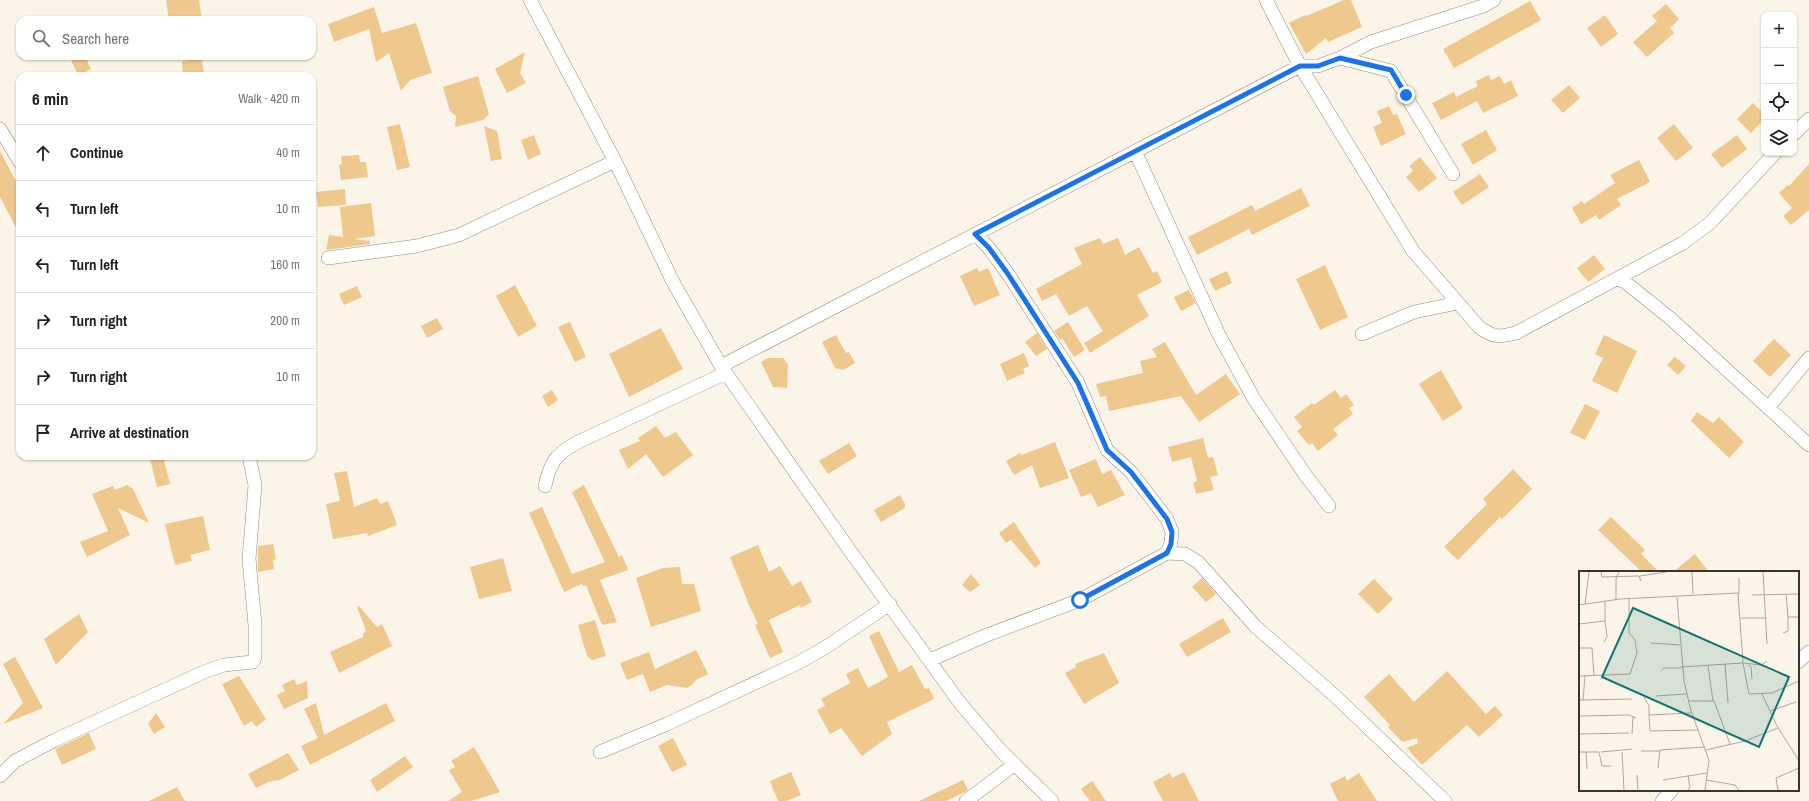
<!DOCTYPE html>
<html lang="en">
<head>
<meta charset="utf-8">
<style>
	:root { --surface:#fff; --page:#f6f6f6; --text:#202124; --muted:#757577; --line:#e0e0e0 }
	body { margin:0; font-family:"Archivo Narrow",sans-serif; background:var(--page); color:var(--text) }
	.controls { position:absolute; right:12px; top:12px; display:grid; overflow:hidden; border-radius:8px; box-shadow:0 1px 3px #0004 }
	.controls button { width:36px; height:36px; display:grid; place-items:center; padding:0; border:0; border-bottom:1px solid var(--line); background:var(--surface); color:var(--text); font:20px sans-serif }
	.stop { position:absolute; width:12px; height:12px; margin:-9px; border:3px solid #1a73e8; border-radius:50%; background:#fff }
	.stop.end { background:#1a73e8; border-color:#fff; box-shadow:0 1px 4px #0008 }
	.list { margin:0; padding:0; list-style:none }
	h2 { display:flex; justify-content:space-between; align-items:center; height:52px; margin:0; padding:0 16px; font-size:17px }
	h2 small { font-size:13px; font-weight:400; color:var(--muted) }
	.list li { display:grid; grid-template-columns:26px 1fr auto; gap:12px; align-items:center; box-sizing:border-box; height:56px; padding:0 16px; border-top:1px solid var(--line) }
	.list b { display:block; font-size:15px; white-space:nowrap }
	.list em { font-size:13px; font-style:normal; color:var(--muted) }
	.icon { flex:none; width:22px; height:22px; fill:none; stroke:currentColor; stroke-width:2; stroke-linecap:round; stroke-linejoin:round }
	.map { position:relative; flex:none; width:1809px; height:801px; overflow:hidden }
	.search { position:absolute; background:var(--surface); box-shadow:0 1px 3px #0004; left:16px; top:16px; width:300px; height:44px; display:flex; align-items:center; gap:10px; box-sizing:border-box; padding:0 14px; border-radius:12px; color:var(--muted); font-size:15px }
	.panel { position:absolute; background:var(--surface); box-shadow:0 1px 3px #0004; left:16px; top:72px; width:300px; height:388px; border-radius:12px }
	.map>svg:first-child { display:block }
	.building { fill:#efc88d }
	.lines { fill:none; stroke-linecap:round; stroke-linejoin:round }
	.minor-casing { stroke:#938d83; stroke-width:14 }
	.minor { stroke:#fff; stroke-width:13 }
	.route { stroke:#1a73e8; stroke-width:5 }
	.inset-road { fill:none; stroke:#ada89f; stroke-width:1 }
	.view { fill:#0f766e; fill-opacity:0.15; stroke:#0f766e; stroke-width:2 }
	.inset-edge { fill:none; stroke:#383631; stroke-width:2 }
</style>
</head>
<body>
<div class="map">
<svg width="1809" height="801" viewBox="0 0 1809 801">
	<rect width="100%" height="100%" fill="#fbf4e9"/>
	<path class="building" d="M 166,0 L 199,0 L 202,20 L 169,20 Z
		M 1344,0 L 1351,0 L 1362,27 L 1328,42 L 1326,38 L 1306,54 L 1289,23 L 1305,15 L 1306,16 Z
		M 1530,1 L 1541,20 L 1454,68 L 1443,49 Z
		M 1666,4 L 1679,19 L 1670,28 L 1674,33 L 1647,57 L 1633,42 L 1657,21 L 1652,16 Z
		M 374,7 L 382,33 L 416,23 L 432,73 L 410,80 L 401,91 L 389,53 L 376,62 L 369,29 L 334,42 L 328,24 Z
		M 1605,15 L 1618,34 L 1601,47 L 1587,28 Z
		M 525,52 L 520,73 L 526,83 L 507,93 L 495,69 Z
		M 69,56 L 85,56 L 91,69 L 78,75 Z
		M 202,59 L 204,76 L 183,76 L 182,61 Z
		M 1489,75 L 1491,80 L 1500,76 L 1504,84 L 1511,80 L 1518,96 L 1483,113 L 1477,101 L 1441,120 L 1432,103 L 1454,92 L 1456,97 L 1478,86 L 1476,81 Z
		M 478,76 L 489,114 L 483,120 L 455,127 L 456,116 L 450,111 L 443,87 Z
		M 1569,85 L 1580,98 L 1563,113 L 1551,100 Z
		M 1753,103 L 1764,114 L 1764,119 L 1751,133 L 1737,119 Z
		M 1389,106 L 1393,115 L 1397,114 L 1406,134 L 1381,146 L 1373,127 L 1382,123 L 1377,111 Z
		M 400,124 L 410,167 L 397,170 L 387,127 Z
		M 1674,124 L 1693,148 L 1676,161 L 1657,138 Z
		M 484,126 L 497,131 L 502,159 L 491,161 Z
		M 1486,130 L 1497,150 L 1473,165 L 1461,144 Z
		M 534,135 L 541,154 L 528,160 L 521,140 Z
		M 1737,135 L 1747,149 L 1722,168 L 1711,154 Z
		M 0,151 L 20,189 L 20,235 L 0,197 Z
		M 359,155 L 360,162 L 366,162 L 368,177 L 341,180 L 339,165 L 342,164 L 341,156 Z
		M 1420,157 L 1437,178 L 1419,192 L 1406,177 L 1413,171 L 1409,166 Z
		M 1639,160 L 1650,182 L 1617,199 L 1621,205 L 1599,220 L 1596,215 L 1581,224 L 1572,208 L 1582,201 L 1584,204 L 1615,183 L 1610,175 Z
		M 1809,164 L 1809,210 L 1791,225 L 1783,216 L 1792,208 L 1779,193 L 1788,185 L 1789,186 Z
		M 1480,174 L 1489,187 L 1462,205 L 1453,192 Z
		M 1301,188 L 1310,206 L 1252,235 L 1249,229 L 1197,255 L 1188,237 L 1252,205 L 1255,211 Z
		M 345,189 L 346,205 L 318,207 L 316,192 Z
		M 371,203 L 375,236 L 354,239 L 370,241 L 370,244 L 326,250 L 329,235 L 343,237 L 340,207 Z
		M 1100,238 L 1103,244 L 1118,238 L 1125,255 L 1139,247 L 1153,273 L 1157,271 L 1162,282 L 1137,295 L 1149,316 L 1090,353 L 1084,343 L 1103,331 L 1087,306 L 1069,316 L 1056,294 L 1042,301 L 1036,289 L 1082,264 L 1074,248 Z
		M 1594,255 L 1605,269 L 1588,282 L 1577,268 Z
		M 1325,265 L 1348,317 L 1320,330 L 1296,279 Z
		M 977,268 L 979,272 L 988,268 L 1000,295 L 974,306 L 960,276 Z
		M 1227,271 L 1232,283 L 1215,291 L 1209,279 Z
		M 515,285 L 537,326 L 518,337 L 496,296 Z
		M 357,286 L 362,297 L 344,305 L 339,294 Z
		M 1189,290 L 1196,303 L 1181,311 L 1174,297 Z
		M 437,318 L 443,329 L 427,338 L 421,326 Z
		M 570,322 L 586,357 L 575,362 L 558,327 Z
		M 1068,322 L 1085,350 L 1074,357 L 1062,338 L 1060,340 L 1054,331 Z
		M 661,328 L 683,369 L 629,397 L 609,354 Z
		M 1037,333 L 1047,349 L 1036,356 L 1025,342 Z
		M 836,335 L 846,353 L 849,352 L 855,363 L 843,370 L 835,368 L 822,342 Z
		M 1604,335 L 1637,351 L 1617,393 L 1592,381 L 1603,358 L 1595,354 Z
		M 1774,339 L 1791,355 L 1770,377 L 1753,361 Z
		M 1165,342 L 1196,395 L 1226,374 L 1240,394 L 1199,422 L 1181,396 L 1109,411 L 1106,396 L 1100,397 L 1096,384 L 1143,373 L 1140,361 L 1157,357 L 1152,349 Z
		M 1024,353 L 1029,366 L 1023,369 L 1025,373 L 1007,381 L 1000,364 Z
		M 1675,357 L 1686,366 L 1678,375 L 1667,365 Z
		M 768,358 L 783,358 L 788,364 L 787,388 L 773,387 L 761,362 Z
		M 1441,370 L 1463,408 L 1443,421 L 1419,384 Z
		M 552,390 L 558,400 L 548,407 L 542,396 Z
		M 1335,390 L 1341,398 L 1346,394 L 1354,405 L 1349,408 L 1353,414 L 1333,429 L 1338,435 L 1318,451 L 1312,443 L 1309,445 L 1297,431 L 1302,427 L 1294,417 L 1312,403 L 1314,405 Z
		M 1585,404 L 1600,411 L 1585,440 L 1570,433 Z
		M 1697,412 L 1713,423 L 1719,417 L 1744,442 L 1729,458 L 1691,421 Z
		M 656,426 L 665,438 L 676,432 L 693,455 L 663,477 L 646,454 L 628,469 L 619,450 L 640,441 L 638,438 Z
		M 1203,438 L 1208,458 L 1213,457 L 1218,475 L 1210,477 L 1214,490 L 1196,494 L 1193,483 L 1197,481 L 1191,457 L 1172,462 L 1168,447 Z
		M 1055,442 L 1069,478 L 1040,488 L 1032,465 L 1014,475 L 1006,461 L 1020,453 L 1022,455 Z
		M 849,443 L 857,456 L 828,474 L 819,461 Z
		M 150,459 L 164,460 L 170,484 L 157,487 Z
		M 1096,459 L 1102,474 L 1111,470 L 1125,495 L 1098,507 L 1091,493 L 1081,497 L 1069,470 Z
		M 1513,469 L 1532,489 L 1502,519 L 1500,517 L 1458,560 L 1444,547 L 1487,504 L 1483,499 Z
		M 347,471 L 354,507 L 377,498 L 380,504 L 388,501 L 397,525 L 368,536 L 367,533 L 333,539 L 326,504 L 340,501 L 334,473 Z
		M 127,485 L 133,489 L 149,523 L 118,508 L 130,535 L 87,557 L 80,542 L 108,531 L 92,494 L 113,486 L 115,490 Z
		M 584,485 L 619,557 L 622,555 L 628,570 L 600,580 L 617,622 L 602,625 L 586,585 L 583,586 L 582,584 L 564,592 L 529,513 L 542,507 L 572,574 L 605,562 L 572,492 Z
		M 900,495 L 905,504 L 905,508 L 881,522 L 874,510 Z
		M 203,516 L 210,550 L 190,555 L 192,561 L 175,565 L 165,524 Z
		M 1611,517 L 1645,550 L 1641,554 L 1659,572 L 1642,572 L 1598,530 Z
		M 1014,522 L 1041,563 L 1035,568 L 1011,540 L 1006,543 L 999,533 Z
		M 273,544 L 276,559 L 273,560 L 274,569 L 258,572 L 258,546 Z
		M 758,545 L 769,572 L 780,566 L 792,586 L 801,581 L 812,602 L 801,608 L 800,605 L 769,620 L 783,652 L 770,658 L 755,625 L 758,624 L 749,605 L 730,557 Z
		M 1695,554 L 1709,572 L 1673,572 Z
		M 503,558 L 512,591 L 479,599 L 470,567 Z
		M 680,567 L 682,584 L 694,584 L 701,611 L 651,627 L 636,578 L 663,568 Z
		M 971,574 L 980,585 L 970,592 L 962,585 Z
		M 1202,578 L 1216,594 L 1206,602 L 1192,587 Z
		M 1374,579 L 1393,599 L 1378,614 L 1358,594 Z
		M 359,606 L 377,627 L 382,624 L 392,646 L 339,673 L 330,652 L 363,637 L 363,634 L 366,631 L 357,607 Z
		M 79,614 L 88,632 L 56,665 L 44,639 Z
		M 1223,618 L 1231,632 L 1187,657 L 1179,644 Z
		M 595,620 L 606,656 L 592,660 L 587,656 L 578,625 Z
		M 879,631 L 899,672 L 912,665 L 925,689 L 929,688 L 934,699 L 887,722 L 892,734 L 862,756 L 841,728 L 830,734 L 817,710 L 825,706 L 821,699 L 850,683 L 846,674 L 858,668 L 868,688 L 888,677 L 869,636 Z
		M 696,650 L 708,674 L 696,680 L 692,685 L 687,688 L 667,685 L 650,692 L 643,674 L 627,680 L 620,663 L 649,652 L 655,669 Z
		M 1104,653 L 1119,683 L 1084,704 L 1065,673 L 1076,667 L 1075,664 Z
		M 15,657 L 43,708 L 3,724 L 23,703 L 3,664 Z
		M 1447,671 L 1486,714 L 1495,706 L 1503,715 L 1479,737 L 1467,725 L 1422,765 L 1407,748 L 1418,743 L 1417,738 L 1402,742 L 1388,727 L 1390,725 L 1364,697 L 1389,674 L 1414,702 Z
		M 239,676 L 266,719 L 256,727 L 252,721 L 244,726 L 222,684 Z
		M 294,679 L 297,685 L 307,681 L 308,698 L 284,709 L 277,695 L 285,691 L 282,685 Z
		M 316,703 L 324,735 L 386,703 L 395,721 L 310,765 L 301,746 L 318,738 L 304,709 Z
		M 156,713 L 165,727 L 154,734 L 148,724 Z
		M 89,733 L 96,749 L 62,765 L 55,749 Z
		M 673,738 L 687,765 L 672,772 L 658,746 Z
		M 474,747 L 500,792 L 471,801 L 448,801 L 462,792 L 449,770 L 455,767 L 451,761 Z
		M 288,753 L 299,770 L 280,780 L 268,782 L 256,788 L 248,774 Z
		M 405,756 L 413,767 L 377,792 L 370,780 Z
		M 791,772 L 801,795 L 786,801 L 778,801 L 770,781 Z
		M 1184,772 L 1199,801 L 1163,801 L 1153,782 L 1170,773 L 1172,778 Z
		M 1359,773 L 1377,801 L 1338,801 L 1330,784 L 1345,776 L 1347,781 Z
		M 963,780 L 968,790 L 965,792 L 946,801 L 919,801 Z
		M 1092,781 L 1106,801 L 1090,801 L 1081,789 Z
		M 177,787 L 185,801 L 149,801 Z"/>
	<g class="lines">
		<g class="minor-casing">
			<path id="minor" d="M 530,0 L 615,161 L 673,282 L 721,366 L 848,548 L 960,703 L 1001,751 L 1052,801
				M 1266,0 L 1300,66 L 1413,251 L 1479,327 C 1494,338 1499,337 1516,333 L 1683,243 L 1710,223 L 1775,153
				M 1340,58 L 1391,71 L 1453,174
				M 0,129 L 20,162
				M 1794,134 L 1809,119
				M 1135,151 L 1219,335 L 1254,399 L 1306,476 L 1329,506
				M 975,234 L 989,248 L 1008,274 L 1078,383 L 1107,450 L 1131,472 L 1167,519 L 1172,532 L 1171,543 L 1167,553
				M 328,258 L 417,246 L 459,235 L 615,161
				M 1617,279 L 1625,282 L 1670,318 L 1809,445
				M 1362,334 L 1414,312 L 1458,303
				M 721,366 L 1300,66 L 1318,66 L 1340,58 L 1371,42 L 1483,6 L 1494,0
				M 1768,408 L 1809,358
				M 545,486 C 550,463 555,455 576,443 L 726,373
				M 930,660 L 987,635 L 1080,600 L 1167,553 L 1185,554 L 1198,562 L 1256,627 L 1334,695 L 1445,801
				M 1798,662 L 1809,652
				M 600,752 L 667,724 L 798,663 L 826,647 L 890,604
				M 0,776 L 15,761 L 55,740 L 204,672 L 224,665 L 253,662 L 255,657 L 255,625 L 249,559 L 255,485 L 249,456
				M 966,801 L 1015,764
				M 1662,801 L 1672,790"/>
		</g>
		<use href="#minor" class="minor"/>
	</g>
	<g class="lines">
		<path class="route" d="M 1080,600 L 1167,553 L 1171,544 L 1172,532 L 1167,519 L 1131,472 L 1107,450 L 1078,383 L 1008,274 L 989,248 L 975,234 L 1300,66 L 1318,66 L 1340,58 L 1391,70 L 1406,95"/>
	</g>
	<g transform="translate(1579 571)">
		<rect width="220" height="220" fill="#fbf4e9"/>
		<path class="inset-road" d="M 22,1 L 23,6 L 60,5 L 62,10M 113,1 L 114,23M 184,1 L 188,73M 61,5 L 87,1M 160,23 L 160,7M 207,23 L 209,46 L 220,46M 173,24 L 220,23M 98,26 L 105,110 L 112,140 L 130,189 L 126,219M 37,29 L 37,8 L 40,1M 6,33 L 10,1M 0,34 L 41,28 L 159,22 L 164,92 L 170,123 L 193,122 L 220,110M 162,47 L 187,47M 0,53 L 26,50 L 26,30M 204,62 L 209,60 L 209,46M 25,71 L 28,66 L 26,50M 72,72 L 101,74M 0,77 L 13,77 L 15,104M 146,93 L 149,132M 169,94 L 172,96 L 173,108M 129,95 L 134,130M 102,96 L 164,92 L 182,94 L 188,90M 82,100 L 85,97 L 102,97M 0,105 L 51,103 L 58,82 L 56,69 L 50,62 L 50,28M 183,123 L 198,155 L 220,190M 77,125 L 107,123M 65,126 L 70,135 L 70,144 L 112,142M 0,129 L 53,128M 4,129 L 6,105M 109,130 L 135,130 L 151,173M 191,140 L 217,131M 70,144 L 71,160 L 119,159M 0,145 L 50,144 L 57,147M 0,163 L 50,162M 53,163 L 54,145M 127,179 L 166,170 L 199,157M 62,180 L 81,180M 0,181 L 20,181 L 23,195 L 32,195M 7,181 L 8,198M 22,181 L 53,178M 43,181 L 45,219M 79,197 L 81,179 L 125,176M 58,204 L 59,219M 109,204 L 111,216 L 109,219M 84,209 L 128,202M 127,209 L 156,214 L 160,219M 199,219 L 197,207 L 220,197"/>
		<path class="view" d="M 54,37 L 210,106 L 180,176 L 23,106 Z"/>
		<rect width="220" height="220" class="inset-edge"/>
	</g>
</svg>
<div class="controls">
<button>+</button>
<button>−</button>
<button><svg class="icon" aria-label="locate" viewBox="0 0 24 24"><circle cx="12" cy="12" r="6"/><path d="M12 2v4M12 18v4M2 12h4M18 12h4"/></svg></button>
<button><svg class="icon" aria-label="layers" viewBox="0 0 24 24"><path d="M12 4l9 5-9 5-9-5zM3 14l9 5 9-5"/></svg></button>
</div>
<div class="stop" style="left:1080px;top:600px"></div>
<div class="stop end" style="left:1406px;top:95px"></div>
<div class="search"><svg class="icon" aria-label="search" viewBox="0 0 24 24"><circle cx="10" cy="10" r="6"/><path d="M15 15l6 6"/></svg>Search here</div>
<section class="panel">
<h2>6 min<small>Walk · 420 m</small></h2>
<ul class="list">
<li><svg class="icon" aria-label="ahead" viewBox="0 0 24 24"><path d="M12 20V5M6 11l6-6 6 6"/></svg><div><b>Continue</b></div><em>40 m</em></li>
<li><svg class="icon" aria-label="left" viewBox="0 0 24 24"><path d="M17 20v-9H6M10 6l-5 5 5 5"/></svg><div><b>Turn left</b></div><em>10 m</em></li>
<li><svg class="icon" aria-label="left" viewBox="0 0 24 24"><path d="M17 20v-9H6M10 6l-5 5 5 5"/></svg><div><b>Turn left</b></div><em>160 m</em></li>
<li><svg class="icon" aria-label="right" viewBox="0 0 24 24"><path d="M7 20v-9h11M14 6l5 5-5 5"/></svg><div><b>Turn right</b></div><em>200 m</em></li>
<li><svg class="icon" aria-label="right" viewBox="0 0 24 24"><path d="M7 20v-9h11M14 6l5 5-5 5"/></svg><div><b>Turn right</b></div><em>10 m</em></li>
<li><svg class="icon" aria-label="arrive" viewBox="0 0 24 24"><path d="M6 21V4h12l-3 4 3 4H6"/></svg><div><b>Arrive at destination</b></div></li>
</ul>
</section>
</div>
</body>
</html>
